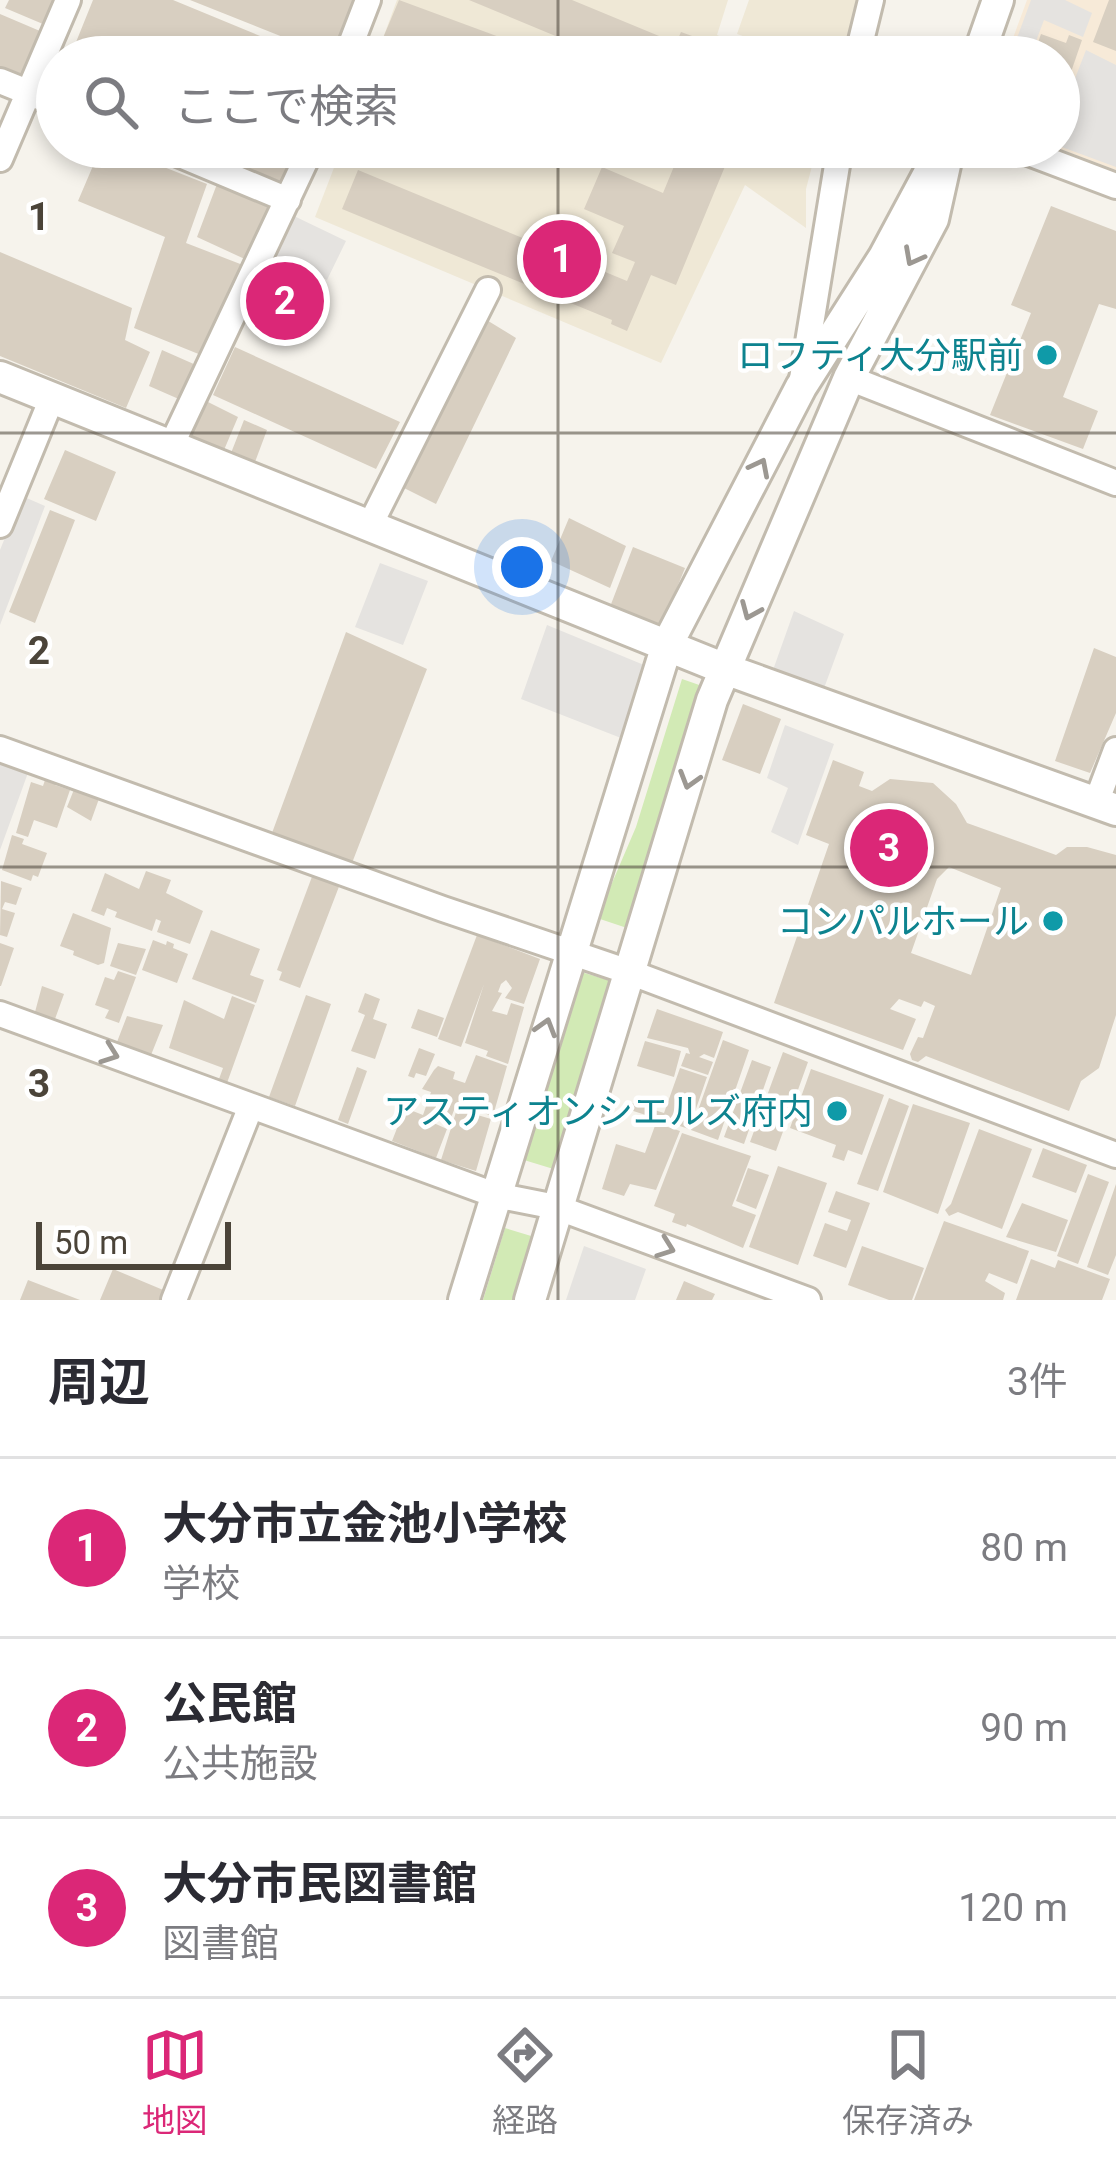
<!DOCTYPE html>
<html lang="ja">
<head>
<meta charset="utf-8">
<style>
	:root { --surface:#fff; --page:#f7f7f7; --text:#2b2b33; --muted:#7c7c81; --line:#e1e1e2; --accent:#db2777 }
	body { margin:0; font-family:Roboto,"Noto Sans JP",sans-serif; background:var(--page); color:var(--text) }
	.scale { position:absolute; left:36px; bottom:30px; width:195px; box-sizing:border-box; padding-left:12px; border:6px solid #4b4439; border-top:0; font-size:33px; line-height:42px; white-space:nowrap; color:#4b4439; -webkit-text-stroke:9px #fff; paint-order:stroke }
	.you { position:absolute; left:522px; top:567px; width:42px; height:42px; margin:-30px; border:9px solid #fff; border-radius:50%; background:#1a73e8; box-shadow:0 0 0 18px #1a73e833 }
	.badge { display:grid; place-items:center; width:78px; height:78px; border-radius:50%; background:var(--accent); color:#fff; font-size:39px; font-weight:700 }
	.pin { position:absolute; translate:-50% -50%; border:6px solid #fff; box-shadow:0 3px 12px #0006 }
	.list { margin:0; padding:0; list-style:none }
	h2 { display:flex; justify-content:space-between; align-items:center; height:156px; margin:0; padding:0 48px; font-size:51px }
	h2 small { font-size:39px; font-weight:400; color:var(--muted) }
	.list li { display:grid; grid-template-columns:78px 1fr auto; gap:36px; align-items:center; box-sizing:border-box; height:180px; padding:0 48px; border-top:3px solid var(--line) }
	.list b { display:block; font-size:45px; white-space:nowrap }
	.list p { margin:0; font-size:39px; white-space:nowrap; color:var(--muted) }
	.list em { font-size:39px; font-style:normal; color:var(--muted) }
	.icon { flex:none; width:66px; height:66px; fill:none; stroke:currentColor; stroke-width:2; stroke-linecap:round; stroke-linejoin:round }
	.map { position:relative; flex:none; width:1116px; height:1300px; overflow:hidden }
	.search { position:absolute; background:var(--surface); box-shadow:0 6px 18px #0003; left:36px; right:36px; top:36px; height:132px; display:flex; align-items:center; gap:30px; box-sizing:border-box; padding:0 42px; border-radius:66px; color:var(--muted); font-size:45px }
	.sheet { height:696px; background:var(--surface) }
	nav { display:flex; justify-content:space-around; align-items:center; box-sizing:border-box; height:168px; border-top:3px solid var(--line); background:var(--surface); font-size:33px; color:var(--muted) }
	nav a { display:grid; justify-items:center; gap:6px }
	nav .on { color:var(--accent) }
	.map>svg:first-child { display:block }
	.commercial { fill:#f7ead8 }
	.education { fill:#efe8d6 }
	.green { fill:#d2eab5 }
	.parking { fill:#e5e3e0 }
	.building { fill:#d8cfc1; fill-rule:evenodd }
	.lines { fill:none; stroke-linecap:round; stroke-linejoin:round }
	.minor-casing { stroke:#c2bbae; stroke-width:30 }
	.tertiary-casing { stroke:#c2bbae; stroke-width:36 }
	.minor { stroke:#fff; stroke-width:24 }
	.tertiary { stroke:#fff; stroke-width:30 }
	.oneway { stroke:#9c9892 }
	.grid { fill:none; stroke:#4b4439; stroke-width:3; stroke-opacity:0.55 }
	.culture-dot { fill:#0f9aa8; stroke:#fff; stroke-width:4.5 }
	.labels { text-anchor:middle; stroke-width:9; stroke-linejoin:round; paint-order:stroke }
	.culture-label { font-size:36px; fill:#0d838f; stroke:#fff; text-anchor:end }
	.grid-label { font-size:39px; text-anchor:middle; font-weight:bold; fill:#4b4439; stroke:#fff; stroke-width:9; stroke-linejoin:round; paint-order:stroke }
</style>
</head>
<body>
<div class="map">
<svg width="1116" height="1300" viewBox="0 0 1116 1300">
	<rect width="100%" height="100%" fill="#f6f3ec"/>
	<path class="commercial" d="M 1027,0 L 1116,0 L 1116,170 L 1055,147 L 1059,147 L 1059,57 L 1006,57 Z"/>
	<path class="education" d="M 397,0 L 728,0 L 717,35 L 765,57 L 376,57 Z
		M 749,0 L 860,0 L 847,57 L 805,57 L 737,34 Z
		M 342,147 L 817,147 L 806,189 L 806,228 L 745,185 L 661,363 L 315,217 Z"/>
	<path class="green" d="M 682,679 L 705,687 L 633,930 L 597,918 L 636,827 Z
		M 581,972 L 618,983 L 560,1171 L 524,1160 Z
		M 505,1228 L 541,1239 L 522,1300 L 483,1300 Z"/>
	<path class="parking" d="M 1031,0 L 1065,0 L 1092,13 L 1083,37 L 1044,20 L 1030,57 L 1010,57 Z
		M 1086,50 L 1116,65 L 1116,167 L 1059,146 L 1059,120 Z
		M 294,216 L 346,241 L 327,280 L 276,255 Z
		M 22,496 L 45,506 L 0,625 L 0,550 Z
		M 380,563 L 428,581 L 403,645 L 355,627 Z
		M 794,611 L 844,634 L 823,691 L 773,670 Z
		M 547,625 L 644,665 L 621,738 L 521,699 Z
		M 785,725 L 834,744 L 798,845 L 771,832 L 788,788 L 767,778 Z
		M 0,759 L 29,770 L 0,850 Z
		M 584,1246 L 646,1269 L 635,1300 L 566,1300 Z"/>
	<path class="building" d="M 9,0 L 61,0 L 50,27 L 5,8 Z
		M 93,0 L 173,0 L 277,43 L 271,57 L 70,57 Z
		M 190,0 L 356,0 L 333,57 Z
		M 399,0 L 502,38 L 495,57 L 375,57 Z
		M 469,0 L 572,0 L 676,43 L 681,32 L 728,49 L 724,57 L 606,57 Z
		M 1109,0 L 1116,0 L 1116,51 L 1093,42 Z
		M 0,14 L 47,34 L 27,83 L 0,72 Z
		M 1041,34 L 1066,43 L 1069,35 L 1082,40 L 1059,107 L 1059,57 L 1033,57 Z
		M 101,147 L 113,147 L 207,184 L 186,243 L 248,267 L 201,355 L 134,328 L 165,237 L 78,201 Z
		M 196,147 L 235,147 L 230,161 Z
		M 248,147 L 301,147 L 285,183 L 240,165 Z
		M 401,147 L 445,147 L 439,163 Z
		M 682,147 L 733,147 L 676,285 L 651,275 L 627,331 L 611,324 L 612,320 L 342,209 L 358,170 L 627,281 L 635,262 L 612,253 L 624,226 L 584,209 L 602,167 L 663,193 Z
		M 217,184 L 275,207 L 249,261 L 197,237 Z
		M 1051,206 L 1116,231 L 1116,309 L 1099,304 L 1063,397 L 1098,411 L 1083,449 L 990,415 L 1031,313 L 1011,305 Z
		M 0,252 L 132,308 L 125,340 L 150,352 L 126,408 L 0,356 Z
		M 274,262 L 323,287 L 297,339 L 248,315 Z
		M 485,319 L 516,338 L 436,504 L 404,488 Z
		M 235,347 L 400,422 L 376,469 L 213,395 Z
		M 162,350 L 196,365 L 181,400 L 149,386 Z
		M 206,401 L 238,417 L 224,450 L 191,437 Z
		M 244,420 L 267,430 L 255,462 L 231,453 Z
		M 65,450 L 116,472 L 96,521 L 44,499 Z
		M 50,510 L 75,520 L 35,623 L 9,612 Z
		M 569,518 L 626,546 L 610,588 L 551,561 Z
		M 633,547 L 685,568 L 659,632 L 608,612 Z
		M 346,632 L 427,669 L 352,863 L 272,833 Z
		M 1094,648 L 1116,657 L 1116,713 L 1090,773 L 1055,761 Z
		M 743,704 L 781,719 L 760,774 L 722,760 Z
		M 833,760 L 864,772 L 859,786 L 872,791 L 890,779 L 933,783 L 956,804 L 967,823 L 1056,855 L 1067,847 L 1087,847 L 1116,855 L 1116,1015 L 1099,1068 L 1081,1081 L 1069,1111 L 926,1056 L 918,1062 L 912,1060 L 910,1054 L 918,1037 L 923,1038 L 935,1006 L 924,1001 L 921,1007 L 899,999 L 890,1009 L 916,1019 L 903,1050 L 774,1003 L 829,844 L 806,835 ZM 949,867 L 1001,888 L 971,975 L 911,953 L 937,879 Z
		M 46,777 L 57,781 L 55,785 L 70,790 L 57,828 L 34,820 L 28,837 L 16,833 L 31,782 L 43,786 Z
		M 75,787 L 100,796 L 91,821 L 67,807 Z
		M 12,835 L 24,839 L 22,844 L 47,853 L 38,877 L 33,875 L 31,881 L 2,870 Z
		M 146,871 L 171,880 L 166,893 L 203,911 L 190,944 L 157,932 L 161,921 L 156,919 L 152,931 L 115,917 L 117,912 L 107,908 L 104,916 L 91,911 L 105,873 L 139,889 Z
		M 313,874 L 340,884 L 300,988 L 279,980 L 282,972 L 277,970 Z
		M 1,881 L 22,888 L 16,905 L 5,902 L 2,909 L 15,913 L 7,937 L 0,935 Z
		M 73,913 L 111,928 L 104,963 L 98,965 L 73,955 L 74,951 L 60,946 Z
		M 211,930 L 260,949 L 250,975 L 264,980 L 256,1003 L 192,979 Z
		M 477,935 L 540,959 L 524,1004 L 505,998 L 512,988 L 506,980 L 501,984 L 498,992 L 502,993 L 492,1011 L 507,1015 L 511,1003 L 524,1007 L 508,1064 L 486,1056 L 488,1051 L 465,1043 L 484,984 L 461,1047 L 438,1039 Z
		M 153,940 L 166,945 L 167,941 L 174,944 L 173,948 L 188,954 L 177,983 L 142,970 Z
		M 0,943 L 14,948 L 1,986 L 0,986 Z
		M 118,943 L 146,949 L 136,975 L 110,966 Z
		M 118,971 L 136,977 L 119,1023 L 105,1018 L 109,1010 L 95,1005 L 105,977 L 114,980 Z
		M 42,986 L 64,994 L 55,1019 L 35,1012 Z
		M 365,993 L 380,999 L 373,1019 L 387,1024 L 375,1059 L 351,1051 L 365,1015 L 358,1012 Z
		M 306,995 L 331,1004 L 295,1106 L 269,1097 Z
		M 232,996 L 255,1005 L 227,1083 L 219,1079 L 223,1068 L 169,1048 L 184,1000 L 224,1019 Z
		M 418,1009 L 444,1018 L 437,1037 L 411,1028 Z
		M 657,1009 L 723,1032 L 714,1058 L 704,1054 L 699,1057 L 713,1062 L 708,1075 L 681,1066 L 686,1053 L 690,1054 L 688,1048 L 647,1038 Z
		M 127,1016 L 163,1025 L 151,1055 L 117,1042 Z
		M 723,1040 L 749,1050 L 718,1140 L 691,1130 Z
		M 645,1041 L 681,1051 L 674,1077 L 637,1066 Z
		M 419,1048 L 435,1054 L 426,1076 L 416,1073 L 414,1078 L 408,1076 Z
		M 783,1052 L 808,1062 L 776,1151 L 750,1142 Z
		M 476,1055 L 507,1066 L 493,1116 L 456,1105 L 449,1123 L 429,1116 L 427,1120 L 447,1129 L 436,1158 L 392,1141 L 405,1108 L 423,1115 L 431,1092 L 422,1089 L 434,1070 L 438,1066 L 455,1072 L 453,1079 L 465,1083 Z
		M 752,1060 L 771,1067 L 744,1144 L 724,1137 Z
		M 357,1067 L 367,1071 L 348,1124 L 338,1120 Z
		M 680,1068 L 707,1077 L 689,1129 L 624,1108 L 626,1101 L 664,1113 Z
		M 811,1069 L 884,1095 L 862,1155 L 848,1150 L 844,1161 L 832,1157 L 836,1145 L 790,1128 Z
		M 889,1098 L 909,1106 L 878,1191 L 857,1184 Z
		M 913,1104 L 970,1123 L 938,1214 L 883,1192 Z
		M 457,1109 L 491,1119 L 476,1171 L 441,1160 Z
		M 656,1123 L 680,1131 L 656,1190 L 630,1184 L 624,1196 L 602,1189 L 616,1144 L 645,1153 Z
		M 979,1129 L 1032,1149 L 1002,1229 L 958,1212 L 949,1216 L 945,1210 L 951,1204 Z
		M 682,1133 L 751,1156 L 732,1206 L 756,1215 L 743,1248 L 687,1224 L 686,1227 L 672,1222 L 675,1214 L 654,1206 Z
		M 1043,1148 L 1087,1165 L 1076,1193 L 1032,1177 Z
		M 778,1166 L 827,1183 L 798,1265 L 749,1247 Z
		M 748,1168 L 769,1175 L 756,1209 L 736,1201 Z
		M 1088,1174 L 1109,1182 L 1078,1264 L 1057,1256 Z
		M 1116,1184 L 1116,1255 L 1108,1275 L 1087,1267 Z
		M 836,1191 L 870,1203 L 846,1268 L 813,1256 L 825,1223 L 847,1231 L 851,1220 L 828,1212 Z
		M 1022,1203 L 1068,1220 L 1056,1252 L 1006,1237 Z
		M 944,1221 L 1029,1251 L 1017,1284 L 989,1273 L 985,1281 L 1005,1293 L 1003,1300 L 914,1300 Z
		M 862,1246 L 924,1268 L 912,1300 L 889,1300 L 848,1285 Z
		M 1031,1259 L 1055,1268 L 1058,1260 L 1110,1279 L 1102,1300 L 1016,1300 Z
		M 113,1269 L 168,1292 L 165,1300 L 100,1300 Z
		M 28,1280 L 80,1300 L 20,1300 Z
		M 684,1281 L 715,1294 L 712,1300 L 676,1300 Z"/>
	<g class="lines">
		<g class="minor-casing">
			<path id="minor" d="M 346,57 L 368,0
				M 857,57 L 871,0
				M 0,81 L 57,104
				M 161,147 L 288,200
				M 1013,147 L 1116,186
				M 0,159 L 68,0
				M 849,378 L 1116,483
				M 802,379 L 840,147
				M 171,446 L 312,147
				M 0,525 L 52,398
				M 370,525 L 488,290
				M 0,749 L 443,909 L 632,973 L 1116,1155
				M 1096,803 L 1116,750
				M 0,1014 L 495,1195 L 556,1207 L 808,1300
				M 174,1300 L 251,1106"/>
		</g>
		<g class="tertiary-casing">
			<path id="tertiary" d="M 978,57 L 998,0
				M 0,377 L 725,669 L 1116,810
				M 464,1300 L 667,645 L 801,387 L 884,257 L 943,147
				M 530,1300 L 712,700 L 849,378 L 933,219 L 945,165"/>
		</g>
		<use href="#minor" class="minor"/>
		<use href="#tertiary" class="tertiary"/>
	</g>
	<defs><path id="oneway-chevron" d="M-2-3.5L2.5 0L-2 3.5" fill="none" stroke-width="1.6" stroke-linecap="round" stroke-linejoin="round" transform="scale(3)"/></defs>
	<g class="oneway">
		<use href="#oneway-chevron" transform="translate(913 257) rotate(118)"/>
		<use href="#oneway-chevron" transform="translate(760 467) rotate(-63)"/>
		<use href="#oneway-chevron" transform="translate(750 611) rotate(113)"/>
		<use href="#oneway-chevron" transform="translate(689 780) rotate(107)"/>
		<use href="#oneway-chevron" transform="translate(546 1027) rotate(-73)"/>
		<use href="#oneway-chevron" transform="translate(110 1054) rotate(20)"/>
		<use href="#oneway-chevron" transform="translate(666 1248) rotate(20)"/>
	</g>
	<path class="grid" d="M 558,0 L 558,57M 558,147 L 558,1300M 0,433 L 1116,433M 0,867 L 1116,867"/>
	<g class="culture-dot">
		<circle cx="1047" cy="355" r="12"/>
		<circle cx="1053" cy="921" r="12"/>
		<circle cx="837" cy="1111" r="12"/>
	</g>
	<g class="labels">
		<g class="culture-label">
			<text x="1023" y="368">ロフティ大分駅前</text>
			<text x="1029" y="934">コンパルホール</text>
			<text x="813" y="1124">アスティオンシエルズ府内</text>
		</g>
	</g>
	<g class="grid-label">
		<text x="39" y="230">1</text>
		<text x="39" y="664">2</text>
		<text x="39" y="1097">3</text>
	</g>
</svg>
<div class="scale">50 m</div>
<div class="you"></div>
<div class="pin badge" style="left:562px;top:259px">1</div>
<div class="pin badge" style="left:285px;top:301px">2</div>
<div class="pin badge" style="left:889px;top:848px">3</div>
<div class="search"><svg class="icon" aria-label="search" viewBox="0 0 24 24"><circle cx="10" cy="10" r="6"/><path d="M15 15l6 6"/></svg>ここで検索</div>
</div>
<section class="sheet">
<h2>周辺<small>3件</small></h2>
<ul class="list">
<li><span class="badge">1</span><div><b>大分市立金池小学校</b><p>学校</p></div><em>80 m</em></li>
<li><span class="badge">2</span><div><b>公民館</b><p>公共施設</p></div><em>90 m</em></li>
<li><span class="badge">3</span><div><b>大分市民図書館</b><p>図書館</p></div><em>120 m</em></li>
</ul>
</section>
<nav>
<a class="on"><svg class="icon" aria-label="map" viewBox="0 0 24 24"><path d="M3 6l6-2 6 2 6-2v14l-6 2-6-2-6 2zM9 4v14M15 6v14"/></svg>地図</a>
<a><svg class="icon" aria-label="directions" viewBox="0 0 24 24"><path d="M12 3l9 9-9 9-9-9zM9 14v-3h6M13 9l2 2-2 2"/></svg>経路</a>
<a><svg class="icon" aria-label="saved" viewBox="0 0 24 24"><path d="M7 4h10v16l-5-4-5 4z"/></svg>保存済み</a>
</nav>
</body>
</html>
